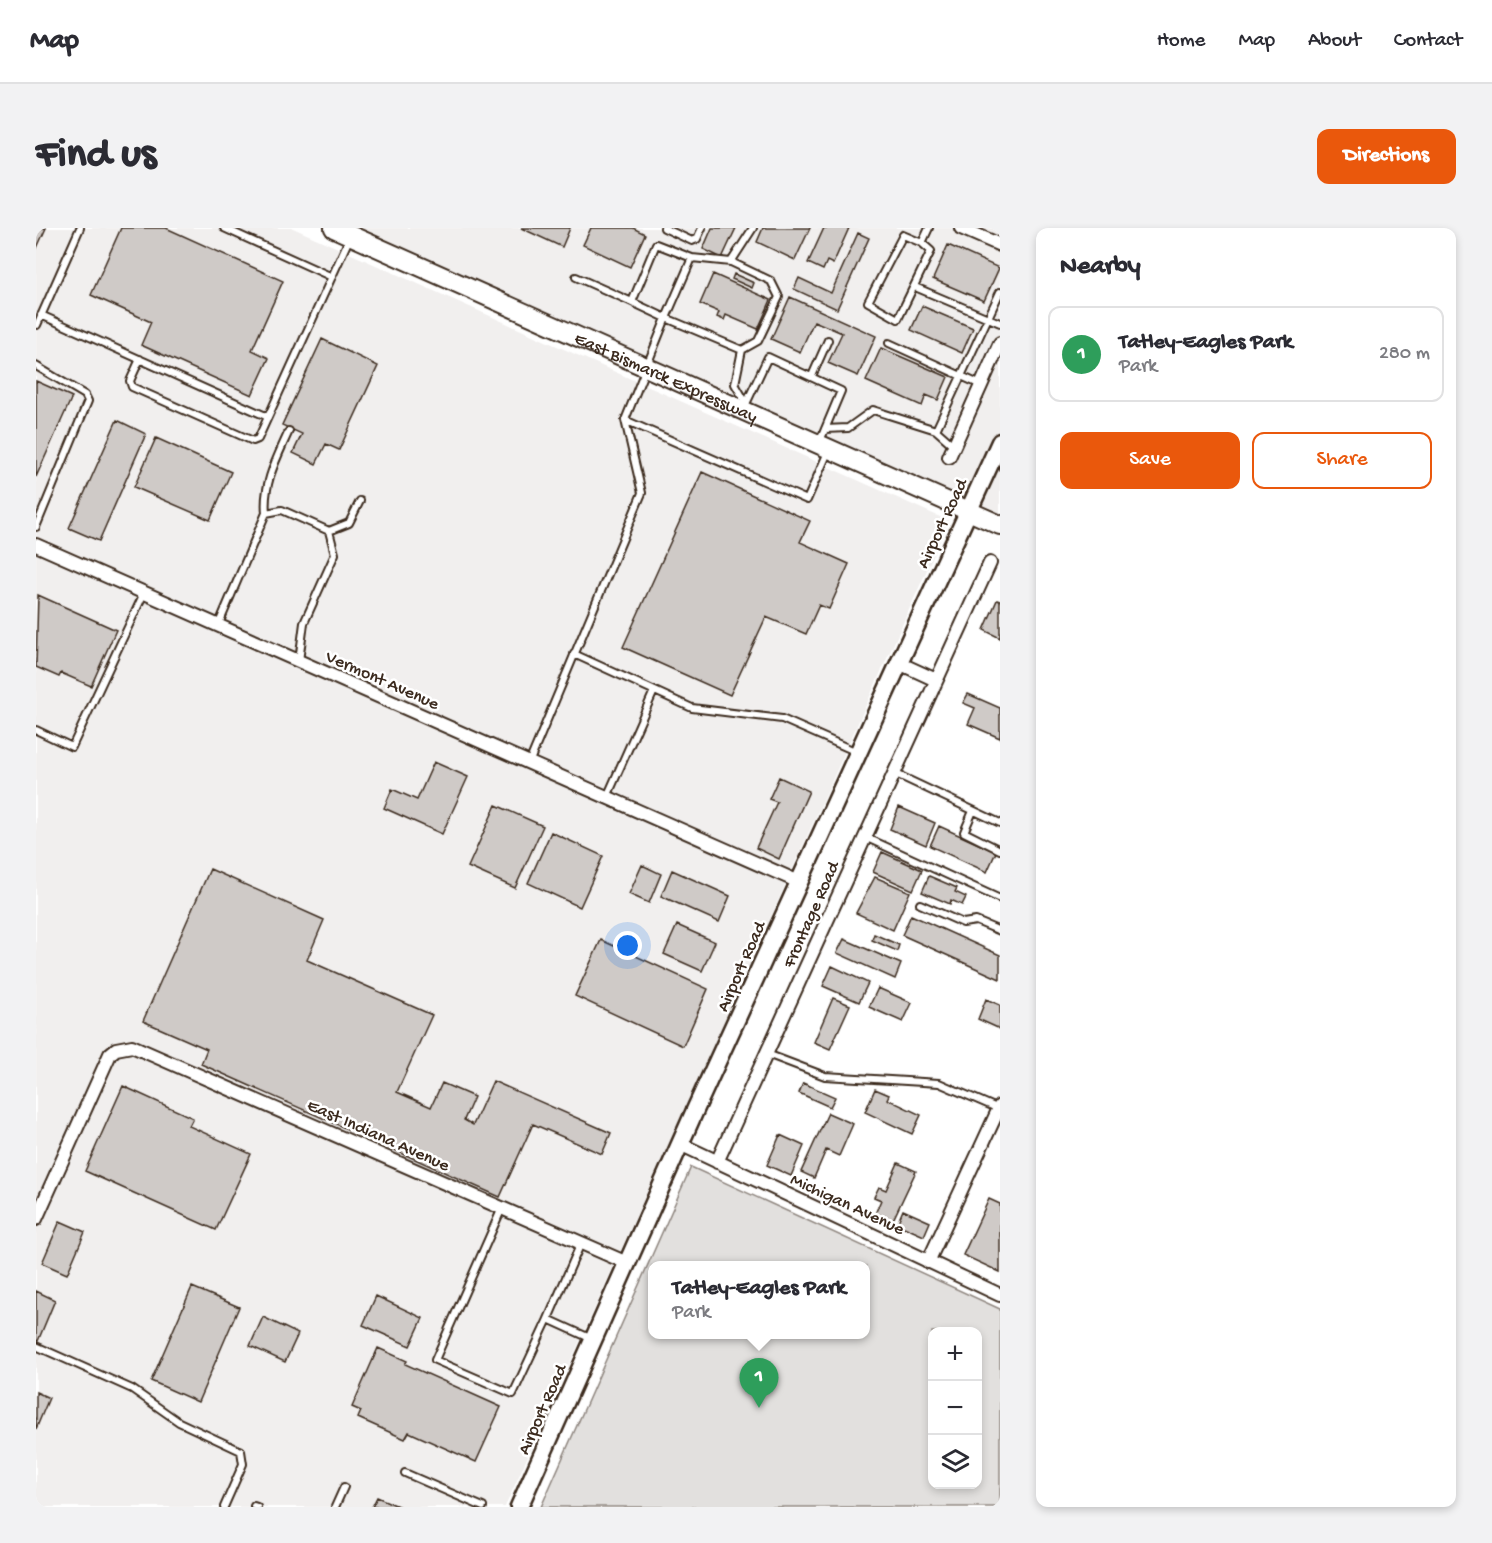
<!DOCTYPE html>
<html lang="en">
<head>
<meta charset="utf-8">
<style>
	:root { --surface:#fff; --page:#f2f2f3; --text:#2b2b33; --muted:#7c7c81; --line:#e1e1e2; --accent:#ea580c }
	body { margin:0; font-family:"Gochi Hand",sans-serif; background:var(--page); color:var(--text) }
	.controls { position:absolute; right:18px; bottom:18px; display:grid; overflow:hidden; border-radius:12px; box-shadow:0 3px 9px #0003 }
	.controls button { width:54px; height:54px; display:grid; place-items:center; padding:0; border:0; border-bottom:2px solid var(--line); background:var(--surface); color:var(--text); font:30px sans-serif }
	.you { position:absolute; left:592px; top:718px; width:21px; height:21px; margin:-15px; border:4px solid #fff; border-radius:50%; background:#1a73e8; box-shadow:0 0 0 9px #1a73e833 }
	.badge { display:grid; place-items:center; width:39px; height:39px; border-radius:50%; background:var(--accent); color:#fff; font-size:20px; font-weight:700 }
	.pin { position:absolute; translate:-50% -50px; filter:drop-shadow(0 2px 3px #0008) }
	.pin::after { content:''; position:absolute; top:32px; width:21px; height:18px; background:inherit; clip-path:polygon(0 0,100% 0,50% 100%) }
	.popup { position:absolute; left:612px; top:1033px; width:222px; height:78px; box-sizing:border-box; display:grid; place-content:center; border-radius:12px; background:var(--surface); filter:drop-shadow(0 2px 4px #0005); font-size:20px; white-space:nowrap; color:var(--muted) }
	.popup b { font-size:22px; color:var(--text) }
	.popup::after { content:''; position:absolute; left:50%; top:100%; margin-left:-12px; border:12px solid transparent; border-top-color:var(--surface) }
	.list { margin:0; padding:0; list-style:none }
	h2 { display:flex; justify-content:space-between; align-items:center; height:78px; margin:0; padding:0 24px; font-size:26px }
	h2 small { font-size:20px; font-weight:400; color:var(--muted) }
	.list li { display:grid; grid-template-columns:39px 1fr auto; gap:18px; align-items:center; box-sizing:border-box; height:96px; margin:0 12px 12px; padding:0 12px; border:2px solid var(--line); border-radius:12px }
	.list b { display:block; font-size:22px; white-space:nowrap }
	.list p { margin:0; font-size:20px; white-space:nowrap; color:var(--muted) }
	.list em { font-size:20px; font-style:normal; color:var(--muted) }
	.actions { display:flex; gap:12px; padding:18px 24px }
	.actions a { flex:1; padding:14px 0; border:2px solid var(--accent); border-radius:12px; text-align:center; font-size:21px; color:var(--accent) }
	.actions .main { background:var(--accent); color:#fff }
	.icon { flex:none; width:33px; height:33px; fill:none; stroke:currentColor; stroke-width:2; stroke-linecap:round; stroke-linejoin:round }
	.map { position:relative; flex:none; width:964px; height:1279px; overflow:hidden; border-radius:12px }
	header { display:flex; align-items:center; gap:36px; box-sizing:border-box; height:84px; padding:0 30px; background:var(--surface); border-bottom:2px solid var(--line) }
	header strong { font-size:28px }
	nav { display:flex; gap:33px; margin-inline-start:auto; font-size:21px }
	.intro { display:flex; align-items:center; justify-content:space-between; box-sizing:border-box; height:144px; padding:0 36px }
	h1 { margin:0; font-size:42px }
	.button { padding:15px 27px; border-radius:12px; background:var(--accent); color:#fff; font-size:21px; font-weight:700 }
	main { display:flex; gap:36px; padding:0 36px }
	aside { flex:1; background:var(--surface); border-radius:12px; box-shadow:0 3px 9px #0003 }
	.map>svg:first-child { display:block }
	.built { fill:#f1efee }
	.green { fill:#e2e0de; stroke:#8e857e; stroke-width:1.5; fill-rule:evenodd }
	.building { fill:#cfcac7; stroke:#3b2a1e; stroke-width:1.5 }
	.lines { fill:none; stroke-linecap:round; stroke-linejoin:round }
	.service-casing { stroke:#3b2a1e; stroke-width:10 }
	.minor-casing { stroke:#3b2a1e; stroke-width:16 }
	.secondary-casing { stroke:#3b2a1e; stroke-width:21 }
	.primary-casing { stroke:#3b2a1e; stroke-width:22 }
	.service { stroke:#fff; stroke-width:6 }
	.minor { stroke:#fff; stroke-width:12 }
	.secondary { stroke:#fff; stroke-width:16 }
	.primary { stroke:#fff; stroke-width:18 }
	.labels { text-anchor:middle; stroke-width:5; stroke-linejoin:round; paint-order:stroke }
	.street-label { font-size:18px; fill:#3b2a1e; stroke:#fff }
</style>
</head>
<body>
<header>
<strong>Map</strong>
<nav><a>Home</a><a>Map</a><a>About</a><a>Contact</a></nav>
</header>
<div class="intro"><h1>Find us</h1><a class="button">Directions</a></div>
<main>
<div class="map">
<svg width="964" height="1279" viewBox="0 0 964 1279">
	<rect width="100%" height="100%" fill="#fff"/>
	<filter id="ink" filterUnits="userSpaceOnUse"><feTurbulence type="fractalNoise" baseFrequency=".0167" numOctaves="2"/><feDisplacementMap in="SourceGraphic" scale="12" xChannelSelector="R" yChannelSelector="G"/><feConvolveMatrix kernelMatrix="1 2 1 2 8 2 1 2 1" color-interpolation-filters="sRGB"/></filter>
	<g filter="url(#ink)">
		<path class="built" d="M 0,0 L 257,0 L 913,293 L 469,1279 L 0,1279 Z
			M 317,0 L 964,0 L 964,289 Z"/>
		<path class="green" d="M 655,939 L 964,1081 L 964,1279 L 505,1279 ZM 616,1038 L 830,1038 L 830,1106 L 616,1106 ZM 896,1104 L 942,1104 L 942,1256 L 896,1256 Z"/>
		<path class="building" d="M 0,0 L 10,0 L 0,22 Z
			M 85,0 L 130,0 L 247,53 L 216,122 L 233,130 L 216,167 L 105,117 L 115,94 L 55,67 Z
			M 485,0 L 534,0 L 526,19 Z
			M 555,0 L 597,0 L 609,6 L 594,39 L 547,17 Z
			M 676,0 L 700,0 L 686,30 L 667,21 Z
			M 727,0 L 774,0 L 759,32 L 721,14 Z
			M 788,0 L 813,0 L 797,36 L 791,33 L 787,42 L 772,35 Z
			M 822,5 L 833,10 L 801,81 L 758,61 L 763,50 L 795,65 Z
			M 912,17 L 963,40 L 948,73 L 897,51 Z
			M 677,46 L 735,72 L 722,101 L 690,87 L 688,92 L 681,89 L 683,84 L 664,76 Z
			M 698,46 L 718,55 L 716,60 L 696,51 Z
			M 754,69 L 840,108 L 822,148 L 792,135 L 806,105 L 778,93 L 764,124 L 735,111 Z
			M 886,78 L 937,100 L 926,125 L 875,102 Z
			M 286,111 L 342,138 L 303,222 L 290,216 L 280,236 L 257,225 L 266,206 L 246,197 Z
			M 845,120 L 912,149 L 902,172 L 890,167 L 886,178 L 830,153 Z
			M 0,153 L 36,169 L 0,249 Z
			M 81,192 L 110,206 L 63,313 L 33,300 Z
			M 120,210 L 195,244 L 174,292 L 98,259 Z
			M 666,244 L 774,293 L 764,314 L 813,336 L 793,381 L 783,377 L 770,406 L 730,389 L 694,467 L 587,419 Z
			M 2,367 L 80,402 L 55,458 L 25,445 L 23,449 L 0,439 Z
			M 961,372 L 964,373 L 964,410 L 948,402 Z
			M 932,466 L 964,480 L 964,510 L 932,496 L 939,480 L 927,475 Z
			M 398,534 L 432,549 L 406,606 L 348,580 L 356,561 L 381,572 Z
			M 743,549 L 773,563 L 743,631 L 720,620 L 741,574 L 733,571 Z
			M 460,577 L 507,598 L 479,660 L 432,639 Z
			M 863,579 L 899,595 L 890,617 L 854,601 Z
			M 903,598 L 960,624 L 951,644 L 894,618 Z
			M 515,604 L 567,628 L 544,679 L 492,655 Z
			M 846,624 L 886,642 L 877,662 L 837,644 Z
			M 606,637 L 625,646 L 613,675 L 593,666 Z
			M 174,641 L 288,692 L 271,732 L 396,787 L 361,864 L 395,879 L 406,855 L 438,869 L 428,892 L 437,897 L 457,853 L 575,905 L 566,926 L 497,896 L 464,969 L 165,836 L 171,821 L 107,793 Z
			M 636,642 L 694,668 L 683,694 L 625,668 Z
			M 893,648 L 921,660 L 919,664 L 930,669 L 926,677 L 915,672 L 914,676 L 886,664 Z
			M 839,649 L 874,664 L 857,702 L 820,685 Z
			M 875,687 L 964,727 L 964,751 L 866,707 Z
			M 641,697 L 679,714 L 666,743 L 628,726 Z
			M 838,706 L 863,717 L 861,723 L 836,712 Z
			M 808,711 L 865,736 L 859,751 L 801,725 Z
			M 565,712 L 672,761 L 647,818 L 539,768 Z
			M 796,738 L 832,755 L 823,774 L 787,758 Z
			M 842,760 L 876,775 L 867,794 L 833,779 Z
			M 797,770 L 814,777 L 794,821 L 778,814 Z
			M 950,771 L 964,777 L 964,801 L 942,791 Z
			M 767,855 L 799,869 L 794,879 L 763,865 Z
			M 87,858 L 157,890 L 153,898 L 215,926 L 180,1002 L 49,943 Z
			M 839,861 L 853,867 L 851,871 L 885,887 L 876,906 L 829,884 Z
			M 792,885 L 817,896 L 803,928 L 790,922 L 778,950 L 765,944 Z
			M 744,907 L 768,918 L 755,948 L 731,937 Z
			M 862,935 L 880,943 L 856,994 L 839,986 L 845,972 L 838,969 L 843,959 L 850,962 Z
			M 953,971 L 964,976 L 964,1044 L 927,1027 Z
			M 867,982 L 894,994 L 888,1008 L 861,996 Z
			M 24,993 L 49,1004 L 31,1046 L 6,1035 Z
			M 156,1059 L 203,1079 L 162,1174 L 115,1153 Z
			M 0,1063 L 19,1072 L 2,1113 L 0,1112 Z
			M 340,1068 L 387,1090 L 374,1118 L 327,1097 Z
			M 227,1089 L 262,1106 L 249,1134 L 214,1118 Z
			M 342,1120 L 371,1133 L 369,1136 L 465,1179 L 440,1234 L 373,1204 L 369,1211 L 322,1190 L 325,1183 L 316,1179 Z
			M 0,1164 L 13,1170 L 0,1201 Z
			M 341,1269 L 364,1279 L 336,1279 Z"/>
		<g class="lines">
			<g class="service-casing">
				<path id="service" d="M 188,0 L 296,49
					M 628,0 L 656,13 L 661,11 L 666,0
					M 867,7 L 886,15 L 895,23 L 862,91 L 832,74 Z
					M 886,15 L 893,0
					M 620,16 L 656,30 L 630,90 L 596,74 Z
					M 656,30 L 695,34 L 735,53 L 743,69 L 722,113 L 706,122
					M 695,34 L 717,0
					M 540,49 L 596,74
					M 879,59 L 964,95
					M 5,87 L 232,189 L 314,9
					M 1,97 L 44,0
					M 853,115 L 945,157
					M 104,131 L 94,153 L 96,159 L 217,213 L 222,211 L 232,189
					M 0,138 L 49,167 L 52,173 L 0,299
					M 776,148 L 792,112
					M 710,176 L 732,129 L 805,163 L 784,213
					M 589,192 L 771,272 L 792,224
					M 789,201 L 812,200 L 837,182 L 900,202 L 964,64
					M 900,202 L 917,217
					M 230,285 C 227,255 241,230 253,203
					M 293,303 L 313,295 L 324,273
					M 182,398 L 230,285 L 246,282 L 293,303 L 299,326 L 268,395 L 263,433
					M 538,426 L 656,480 L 746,491 L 821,524
					M 0,502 L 36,519 L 108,365
					M 493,535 L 606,265 L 589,192 L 630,90 L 706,122 L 699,156 L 710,175
					M 858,545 L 964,595
					M 571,569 L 618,463
					M 937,583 L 928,604 L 964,622
					M 829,609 L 964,671
					M 884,676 L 927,695 L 940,693 L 964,703
					M 731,826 L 789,848 L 903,855 L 963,881
					M 466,980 L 399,1132 L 477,1166 L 512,1091 L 556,1111
					M 512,1091 L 545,1015
					M 0,1118 L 96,1161 L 143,1194 L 205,1223 L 207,1236 L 188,1279
					M 369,1245 L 447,1279
					M 218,1278 L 221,1279
					M 299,1279 L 308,1259"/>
			</g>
			<g class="minor-casing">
				<path id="minor" d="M 925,0 L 964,17
					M 913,229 L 964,115
					M 0,317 L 763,654
					M 863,435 L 900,452
					M 644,916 L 964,1067
					M 681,934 L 954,335
					M 0,991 L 74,826 L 80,821 L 96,818 L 591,1035
					M 892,1034 L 964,878"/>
			</g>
			<g class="secondary-casing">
				<path id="secondary" d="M 483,1279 L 660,880 L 964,214"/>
			</g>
			<g class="primary-casing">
				<g id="primary">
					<path id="s1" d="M 298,0 L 964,297"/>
				</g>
			</g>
			<use href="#service" class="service"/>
			<use href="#minor" class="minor"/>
			<use href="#secondary" class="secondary"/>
			<use href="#primary" class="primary"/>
		</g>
	</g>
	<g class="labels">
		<g class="street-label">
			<text dy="6" stroke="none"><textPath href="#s1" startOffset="364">East Bismarck Expressway</textPath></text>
			<text transform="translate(905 295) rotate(-65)" y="6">Airport Road</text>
			<text transform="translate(347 451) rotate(24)" y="6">Vermont Avenue</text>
			<text transform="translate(774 686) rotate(-66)" y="6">Frontage Road</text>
			<text transform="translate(704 738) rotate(-66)" y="6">Airport Road</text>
			<text transform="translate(343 906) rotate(24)" y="6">East Indiana Avenue</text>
			<text transform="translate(812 975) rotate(25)" y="6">Michigan Avenue</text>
			<text transform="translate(505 1181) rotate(-66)" y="6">Airport Road</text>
		</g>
	</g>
</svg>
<div class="controls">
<button>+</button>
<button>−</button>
<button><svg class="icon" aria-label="layers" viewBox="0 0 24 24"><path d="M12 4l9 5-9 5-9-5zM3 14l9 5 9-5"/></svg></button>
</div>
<div class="you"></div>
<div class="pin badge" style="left:723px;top:1180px;background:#2e9e5b">1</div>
<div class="popup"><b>Tatley-Eagles Park</b>Park</div>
</div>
<aside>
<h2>Nearby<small></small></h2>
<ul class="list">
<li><span class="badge" style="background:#2e9e5b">1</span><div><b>Tatley-Eagles Park</b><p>Park</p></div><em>280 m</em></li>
</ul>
<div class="actions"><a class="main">Save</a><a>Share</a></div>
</aside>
</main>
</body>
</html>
